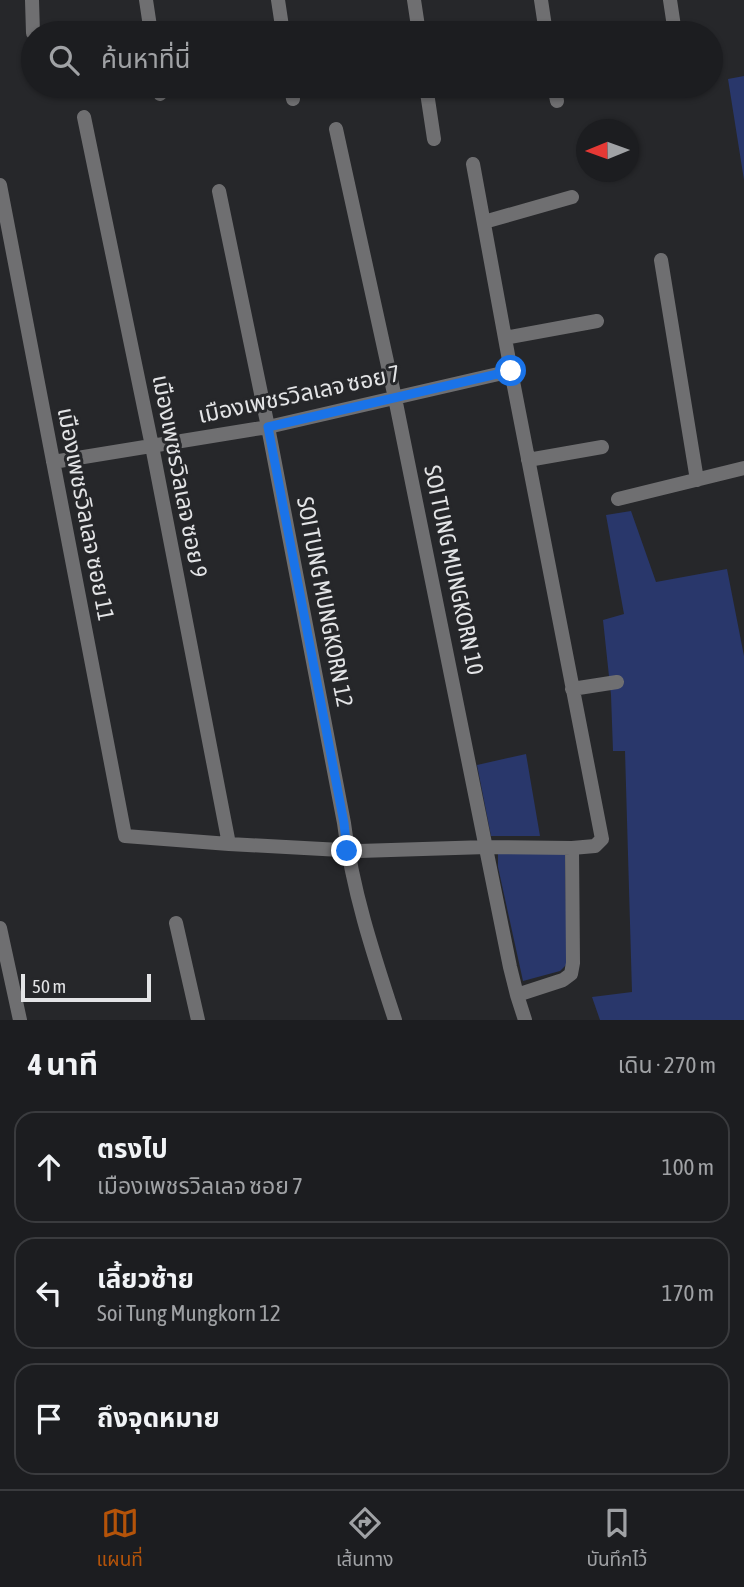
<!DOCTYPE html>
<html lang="th">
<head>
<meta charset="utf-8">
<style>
	:root { --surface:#1c1d20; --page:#292a2d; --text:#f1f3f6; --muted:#a0a2a5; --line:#3a3b3e; --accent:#b45309 }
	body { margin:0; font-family:"Asap Condensed","Noto Sans Thai",sans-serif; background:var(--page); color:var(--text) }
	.compass { position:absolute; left:576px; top:119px; width:63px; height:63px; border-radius:50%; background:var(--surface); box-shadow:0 2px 5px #0004; rotate:269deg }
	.scale { position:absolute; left:21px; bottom:18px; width:130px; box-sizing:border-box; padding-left:7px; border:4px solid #e3e4e6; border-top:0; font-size:19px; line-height:24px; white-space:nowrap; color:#e3e4e6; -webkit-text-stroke:5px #26272a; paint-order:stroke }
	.stop { position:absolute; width:21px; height:21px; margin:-16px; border:5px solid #1a73e8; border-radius:50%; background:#fff }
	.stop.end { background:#1a73e8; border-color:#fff; box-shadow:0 2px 7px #0008 }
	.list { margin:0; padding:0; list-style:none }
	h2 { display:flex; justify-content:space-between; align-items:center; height:91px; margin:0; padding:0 28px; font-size:30px }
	h2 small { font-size:23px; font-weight:400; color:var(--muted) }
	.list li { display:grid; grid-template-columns:46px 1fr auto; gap:21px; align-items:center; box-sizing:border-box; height:112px; margin:0 14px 14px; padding:0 14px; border:2px solid var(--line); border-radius:21px }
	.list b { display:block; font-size:26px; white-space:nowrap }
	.list p { margin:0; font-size:23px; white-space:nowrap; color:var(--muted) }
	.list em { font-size:23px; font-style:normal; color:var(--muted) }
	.icon { flex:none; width:38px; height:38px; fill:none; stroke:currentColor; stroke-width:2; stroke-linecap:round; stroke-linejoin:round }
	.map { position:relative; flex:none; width:744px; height:1020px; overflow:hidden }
	.search { position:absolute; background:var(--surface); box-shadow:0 2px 5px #0004; left:21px; right:21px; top:21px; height:77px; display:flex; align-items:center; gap:18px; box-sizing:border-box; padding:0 24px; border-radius:38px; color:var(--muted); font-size:26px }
	.sheet { height:469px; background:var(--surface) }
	nav { display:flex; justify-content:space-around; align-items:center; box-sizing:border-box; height:98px; border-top:2px solid var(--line); background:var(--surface); font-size:19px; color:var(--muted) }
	nav a { display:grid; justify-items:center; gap:4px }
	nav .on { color:var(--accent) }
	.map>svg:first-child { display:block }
	.green { fill:#29376b }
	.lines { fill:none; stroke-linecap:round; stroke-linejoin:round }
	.street { stroke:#6f6f71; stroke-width:14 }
	.route { stroke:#1a73e8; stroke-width:9 }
	.labels { text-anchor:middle; stroke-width:6; stroke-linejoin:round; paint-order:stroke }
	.street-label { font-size:23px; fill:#e3e4e6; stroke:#26272a }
</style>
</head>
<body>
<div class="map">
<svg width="744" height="1020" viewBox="0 0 744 1020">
	<rect width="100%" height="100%" fill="#26272a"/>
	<path class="green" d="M 744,76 L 744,180 L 728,79 Z
		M 631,511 L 656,582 L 727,569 L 744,656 L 744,1020 L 600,1020 L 592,997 L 632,992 L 625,751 L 613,751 L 611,695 L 603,620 L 624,614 L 606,515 Z
		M 526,754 L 540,836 L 491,836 L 477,765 Z
		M 498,853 L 565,854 L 567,964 L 560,971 L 523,981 L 498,867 Z"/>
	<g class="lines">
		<path class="street" d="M 32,0 L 33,33
			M 146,0 L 151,33
			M 278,0 L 283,33
			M 414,0 L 419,33
			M 541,0 L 546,33
			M 670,0 L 675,33
			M 159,86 L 160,94
			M 291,86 L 293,99
			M 426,86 L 434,139
			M 554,86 L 557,101
			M 84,117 L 152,446 L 229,844
			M 336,129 L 395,398 L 510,967 L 517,995 L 525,1020
			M 0,185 L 125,836 L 229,844 L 359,851 L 487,847 L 572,848 L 595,846 L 602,839 L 511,371 L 473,164
			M 219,191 L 268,427 L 344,823 C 352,890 374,956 395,1020
			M 484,222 L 572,197
			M 661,260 L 697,480
			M 505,338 L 597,321
			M 528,460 L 602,447
			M 53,462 L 268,427 L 511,371
			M 618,499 L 744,468
			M 572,689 L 617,682
			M 176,923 L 198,1020
			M 0,928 L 20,1020
			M 517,995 L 563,980 L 571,974 L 573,963 L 572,848"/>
	</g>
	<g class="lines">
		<path class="route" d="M 347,851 L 344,823 L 268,427 L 511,371"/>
	</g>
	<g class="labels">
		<g class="street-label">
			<text transform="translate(299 394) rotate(-12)" y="8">เมืองเพชรวิลเลจ ซอย 7</text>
			<text transform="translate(180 476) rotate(79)" y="8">เมืองเพชรวิลเลจ ซอย 9</text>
			<text transform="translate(86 514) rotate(79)" y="8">เมืองเพชรวิลเลจ ซอย 11</text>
			<text transform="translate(454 570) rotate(78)" y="8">SOI TUNG MUNGKORN 10</text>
			<text transform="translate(325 602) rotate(79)" y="8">SOI TUNG MUNGKORN 12</text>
		</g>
	</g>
</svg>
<svg class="compass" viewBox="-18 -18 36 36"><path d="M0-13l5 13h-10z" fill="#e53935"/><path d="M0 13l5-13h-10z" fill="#a0a2a5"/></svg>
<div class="scale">50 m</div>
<div class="stop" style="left:511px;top:371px"></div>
<div class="stop end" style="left:347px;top:851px"></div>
<div class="search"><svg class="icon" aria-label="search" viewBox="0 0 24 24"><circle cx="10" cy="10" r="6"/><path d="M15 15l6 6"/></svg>ค้นหาที่นี่</div>
</div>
<section class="sheet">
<h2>4 นาที<small>เดิน · 270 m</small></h2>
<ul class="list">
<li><svg class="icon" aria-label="ahead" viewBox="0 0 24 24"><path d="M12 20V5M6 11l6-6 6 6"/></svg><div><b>ตรงไป</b><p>เมืองเพชรวิลเลจ ซอย 7</p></div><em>100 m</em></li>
<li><svg class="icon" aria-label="left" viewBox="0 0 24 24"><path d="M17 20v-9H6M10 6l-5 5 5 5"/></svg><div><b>เลี้ยวซ้าย</b><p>Soi Tung Mungkorn 12</p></div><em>170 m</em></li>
<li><svg class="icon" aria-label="arrive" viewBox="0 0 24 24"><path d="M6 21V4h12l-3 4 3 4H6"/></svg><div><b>ถึงจุดหมาย</b></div></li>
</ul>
</section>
<nav>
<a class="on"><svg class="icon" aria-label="map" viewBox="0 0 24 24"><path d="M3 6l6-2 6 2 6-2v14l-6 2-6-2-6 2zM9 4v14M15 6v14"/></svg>แผนที่</a>
<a><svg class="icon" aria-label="directions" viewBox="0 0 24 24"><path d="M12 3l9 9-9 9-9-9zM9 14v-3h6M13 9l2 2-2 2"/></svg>เส้นทาง</a>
<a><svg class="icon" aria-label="saved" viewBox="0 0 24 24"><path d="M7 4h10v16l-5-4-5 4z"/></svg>บันทึกไว้</a>
</nav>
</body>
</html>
